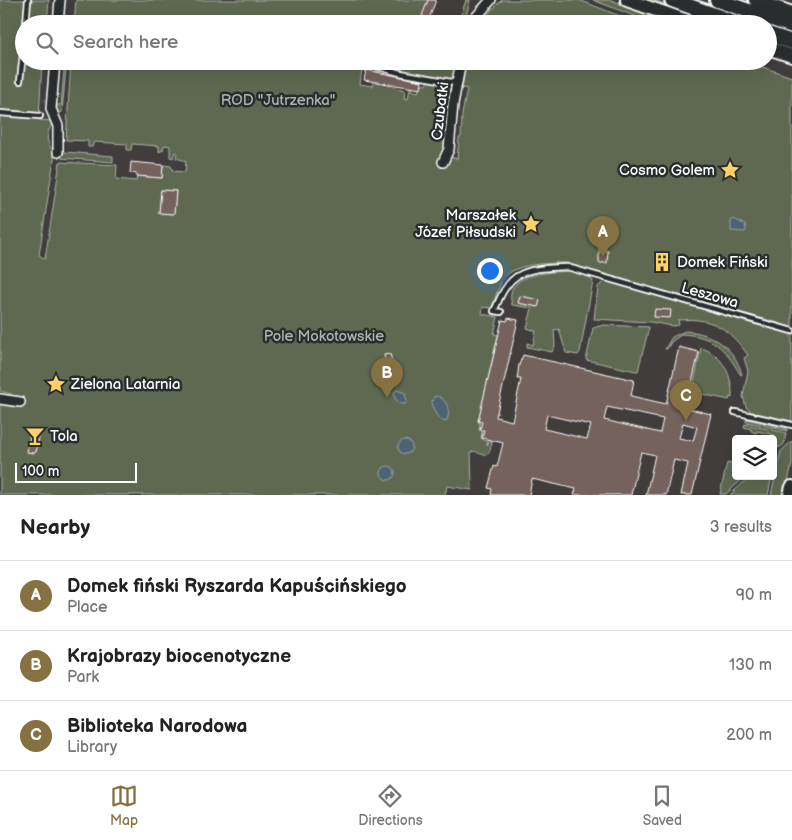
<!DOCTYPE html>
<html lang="en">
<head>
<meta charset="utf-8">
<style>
	:root { --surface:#fff; --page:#f6f6f6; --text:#222; --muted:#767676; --line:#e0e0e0; --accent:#857141 }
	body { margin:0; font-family:"Balsamiq Sans",sans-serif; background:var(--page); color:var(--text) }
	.controls { position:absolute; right:15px; bottom:15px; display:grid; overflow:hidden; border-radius:5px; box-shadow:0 5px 20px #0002 }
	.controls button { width:45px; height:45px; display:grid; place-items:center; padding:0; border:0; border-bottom:1px solid var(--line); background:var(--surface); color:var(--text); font:25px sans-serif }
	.scale { position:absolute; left:15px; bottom:12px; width:122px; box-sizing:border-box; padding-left:5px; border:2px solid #fff; border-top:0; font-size:14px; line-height:18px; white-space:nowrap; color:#fff; -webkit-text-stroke:4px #2a2d2e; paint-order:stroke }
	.you { position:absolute; left:489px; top:270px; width:18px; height:18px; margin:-12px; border:4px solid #fff; border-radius:50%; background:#1a73e8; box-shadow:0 0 0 8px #1a73e833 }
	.badge { display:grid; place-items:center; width:32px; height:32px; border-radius:50%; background:var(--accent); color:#fff; font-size:16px; font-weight:700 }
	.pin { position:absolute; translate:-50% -41px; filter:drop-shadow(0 1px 2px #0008) }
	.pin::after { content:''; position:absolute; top:26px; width:18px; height:15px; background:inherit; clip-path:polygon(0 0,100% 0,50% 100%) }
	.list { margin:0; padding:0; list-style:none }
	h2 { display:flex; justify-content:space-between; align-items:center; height:65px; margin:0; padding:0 20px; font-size:21px }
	h2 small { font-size:16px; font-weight:400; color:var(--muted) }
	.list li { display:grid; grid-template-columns:32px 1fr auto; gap:15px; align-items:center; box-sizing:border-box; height:70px; padding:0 20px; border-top:1px solid var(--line) }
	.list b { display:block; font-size:19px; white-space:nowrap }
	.list p { margin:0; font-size:16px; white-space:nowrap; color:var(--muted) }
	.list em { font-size:16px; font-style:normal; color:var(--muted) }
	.icon { flex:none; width:28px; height:28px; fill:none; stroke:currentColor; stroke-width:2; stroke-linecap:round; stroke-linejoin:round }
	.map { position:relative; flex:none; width:792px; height:495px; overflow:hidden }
	.search { position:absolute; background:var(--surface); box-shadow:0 5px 20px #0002; left:15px; right:15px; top:15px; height:55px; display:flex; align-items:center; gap:12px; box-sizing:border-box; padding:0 18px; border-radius:28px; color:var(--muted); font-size:19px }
	.sheet { height:275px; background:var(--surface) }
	nav { display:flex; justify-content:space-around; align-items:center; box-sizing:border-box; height:70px; border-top:1px solid var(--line); background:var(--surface); font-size:14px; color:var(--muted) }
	nav a { display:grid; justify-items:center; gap:2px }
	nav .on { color:var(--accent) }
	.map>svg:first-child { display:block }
	.green { fill:#5e6951; stroke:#aeb4a8; fill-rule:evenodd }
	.water { fill:#4e6472; stroke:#95a2aa }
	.building { fill:#74625d; stroke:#fff; fill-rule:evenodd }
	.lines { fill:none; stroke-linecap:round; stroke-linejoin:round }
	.service-casing { stroke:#fff; stroke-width:8 }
	.minor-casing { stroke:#fff; stroke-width:12 }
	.secondary-casing { stroke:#fff; stroke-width:16 }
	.primary-casing { stroke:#fff; stroke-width:18 }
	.service { stroke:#2a2d2e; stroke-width:4.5 }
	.minor { stroke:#2a2d2e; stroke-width:9 }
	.secondary { stroke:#2a2d2e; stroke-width:12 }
	.primary { stroke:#2a2d2e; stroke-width:14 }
	.labels { text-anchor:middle; stroke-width:5; stroke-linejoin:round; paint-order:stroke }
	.park-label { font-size:15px; fill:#aeb4a8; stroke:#2a2d2e }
	.street-label { font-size:15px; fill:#fff; stroke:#2a2d2e }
	.poi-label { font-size:15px; fill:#fff; stroke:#2a2d2e; text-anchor:start }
</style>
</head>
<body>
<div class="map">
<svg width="792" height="495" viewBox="0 0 792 495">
	<rect width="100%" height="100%" fill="#403d3c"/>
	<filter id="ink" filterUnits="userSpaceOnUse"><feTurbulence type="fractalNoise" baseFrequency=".02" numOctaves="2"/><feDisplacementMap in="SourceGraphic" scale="10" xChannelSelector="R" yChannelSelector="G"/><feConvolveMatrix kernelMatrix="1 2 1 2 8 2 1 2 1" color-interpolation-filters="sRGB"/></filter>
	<g filter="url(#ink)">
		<path class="green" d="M 0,0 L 49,0 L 47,24 L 24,24 L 24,61 L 42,61 L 39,120 L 53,121 C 52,126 49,129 48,133 C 46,140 49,148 55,152 L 39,255 L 45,259 L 60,162 L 117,165 L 116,179 L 136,181 L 137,176 L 162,178 L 163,165 L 171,166 L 173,171 L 185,172 L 186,161 L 176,158 L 177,152 L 175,152 L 173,158 L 170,157 L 170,146 L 164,145 L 163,150 L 159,152 L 159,146 L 132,144 L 131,150 L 127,150 L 127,144 L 94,142 L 92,147 L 88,147 L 88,141 L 66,140 L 71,61 L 354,61 L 360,64 L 362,69 L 360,84 L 373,86 L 375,71 L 381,72 L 380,82 C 390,84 396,89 405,90 L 404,98 L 408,99 L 412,78 L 411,90 L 418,92 L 421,84 L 426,85 L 430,80 L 453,84 L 449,107 L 445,107 L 444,112 L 448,112 L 444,151 L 442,154 L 457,159 L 459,138 L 461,137 L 462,114 L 467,89 L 462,88 L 467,61 L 745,61 L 792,77 L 792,327 L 566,263 C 551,263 517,263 506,276 C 498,284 496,297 492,308 L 483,307 L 482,314 L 498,317 L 494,334 L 498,335 L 478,422 L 480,423 L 479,430 L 482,431 L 481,438 L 485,441 L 488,440 L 487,445 L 489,441 L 492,443 L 489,453 C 483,456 480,454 475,451 L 471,452 L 472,490 L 447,486 L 445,495 L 0,495 L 0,403 L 10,404 L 11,394 L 0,391 ZM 161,190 L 176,191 L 174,214 L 159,213 Z
			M 76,0 L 428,0 L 422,17 L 441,24 L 74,24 Z
			M 466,0 L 470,0 L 465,21 L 459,21 Z
			M 502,0 L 579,0 L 641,24 L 481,24 L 486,16 Z
			M 593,0 L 611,0 L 673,24 L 655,24 Z
			M 643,0 L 657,1 L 725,24 L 715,24 Z
			M 380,61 L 457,61 L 453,77 L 449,79 L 395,68 Z
			M 66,69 L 62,112 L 58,114 L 55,105 L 61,105 L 64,70 Z
			M 64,152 L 113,156 L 113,162 L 61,158 Z
			M 570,271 L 591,278 L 593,281 L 580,352 L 578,355 L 566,353 L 559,329 L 554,330 L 555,346 L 552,352 L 527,347 L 527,343 L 533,345 L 536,331 L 527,328 L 532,308 L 512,305 C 502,273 549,272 570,271 Z
			M 604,281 L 792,335 L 792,421 L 752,412 L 746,407 L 743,396 L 748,371 L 744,358 L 748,355 C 728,328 713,317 678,320 L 679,325 L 672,326 L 650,322 L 594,319 L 598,287 Z
			M 603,325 L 649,327 L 638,371 L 636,371 L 586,360 L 593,328 Z
			M 685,331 C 711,332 736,348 742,375 L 740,374 C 725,348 713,336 682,334 L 671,342 L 667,349 L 665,349 L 672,337 Z
			M 701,348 C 723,354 733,377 732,398 L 730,397 L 729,400 L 692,392 Z
			M 746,419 L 787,429 L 787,431 L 746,422 Z
			M 745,424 L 786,433 L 784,444 L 779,448 L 774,440 L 775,435 L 757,431 L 756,433 L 751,431 L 751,429 L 744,427 Z
			M 792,441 L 792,464 L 785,495 L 771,495 L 781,451 Z
			M 727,463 L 736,465 L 736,476 L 746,476 L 726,494 L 720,494 Z
			M 750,476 L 772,476 L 768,495 L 730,495 Z"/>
		<path class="water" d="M 734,219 L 745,225 L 746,229 L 745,232 L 731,231 L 731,221 Z
			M 397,390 L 405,393 L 407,401 L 405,404 L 401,404 L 395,399 L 394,393 Z
			M 435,396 C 447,397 452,412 446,422 C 437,420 434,411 431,403 Z
			M398 447a7 7 0 1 1 14 0a7 7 0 1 1-14 0Z
			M381 473a7 7 0 1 1 14 0a7 7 0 1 1-14 0Z"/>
		<path class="building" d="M 428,0 L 436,0 L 429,19 L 422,16 Z
			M 366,70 L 422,81 L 421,89 L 364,80 Z
			M 131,162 L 163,165 L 162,178 L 137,176 L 137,174 L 130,173 Z
			M 161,190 L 176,191 L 174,214 L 159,213 Z
			M 599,250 L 608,251 L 607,263 L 599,263 Z
			M 658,255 L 667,256 L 666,269 L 657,268 Z
			M 520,296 L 540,300 L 538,307 L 518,303 Z
			M 655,309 L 671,310 L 670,318 L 654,317 Z
			M 508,318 L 518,320 L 496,417 L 512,421 L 521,379 L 517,379 L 519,365 L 523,355 L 634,380 L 631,396 L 666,404 L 679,347 L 699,352 L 686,408 L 711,414 L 692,495 L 681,495 L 688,463 L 674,460 L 666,495 L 646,495 L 655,455 L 641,452 L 631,495 L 574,495 L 576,489 L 532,479 L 529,495 L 491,495 L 492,489 L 488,488 L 494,466 L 497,467 L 503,443 L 482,438 L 484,430 L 480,430 L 482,422 L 478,421 L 502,320 L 507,321 ZM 607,407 L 663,419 L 660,433 L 604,420 ZM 547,415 L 591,425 L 587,439 L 544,429 ZM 683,423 L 697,427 L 693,441 L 679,438 Z
			M 390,354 L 393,365 L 386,366 L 384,355 Z
			M 31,431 L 40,433 L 36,452 L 34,453 L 27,452 Z"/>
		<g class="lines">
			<g class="service-casing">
				<path id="service" d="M 26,24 L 28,0
					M 372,65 L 400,73 L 457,83
					M 20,81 L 24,45
					M 0,113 L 40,116
					M 501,312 L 494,311 C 498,303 501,293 507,286 C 519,267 547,268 567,267 L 792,331
					M 735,412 L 792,425"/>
			</g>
			<g class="minor-casing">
				<path id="minor" d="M 58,24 L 60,0
					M 470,24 L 491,0
					M 55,61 L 51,109 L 58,126 L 58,152
					M 443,162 L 449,149 L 453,104 L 461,61
					M 0,399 L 20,402"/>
			</g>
			<g class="secondary-casing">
				<path id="secondary" d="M 627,0 L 696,24
					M 755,0 L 792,13
					M 768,48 L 792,56
					M 790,495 L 792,487"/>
			</g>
			<g class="primary-casing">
				<path id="primary" d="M 672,0 L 740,24
					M 717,0 L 792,26
					M 768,34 L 792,42"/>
			</g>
			<use href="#service" class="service"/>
			<use href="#minor" class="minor"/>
			<use href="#secondary" class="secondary"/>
			<use href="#primary" class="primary"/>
		</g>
	</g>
	<defs>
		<g id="sight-bare" transform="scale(1.5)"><path d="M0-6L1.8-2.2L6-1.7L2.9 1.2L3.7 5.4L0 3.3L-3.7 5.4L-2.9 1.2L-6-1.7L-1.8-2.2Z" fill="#ffd166" stroke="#2a2d2e" stroke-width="2.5" paint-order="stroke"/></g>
		<g id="building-bare" transform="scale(1.5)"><path d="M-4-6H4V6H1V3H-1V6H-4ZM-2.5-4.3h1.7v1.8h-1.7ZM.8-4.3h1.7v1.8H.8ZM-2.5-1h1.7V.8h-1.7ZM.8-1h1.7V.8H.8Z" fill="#ffd166" stroke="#2a2d2e" stroke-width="2.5" paint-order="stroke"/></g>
		<g id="bar-bare" transform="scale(1.5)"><path d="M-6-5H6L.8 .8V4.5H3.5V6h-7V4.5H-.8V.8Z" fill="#ffd166" stroke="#2a2d2e" stroke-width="2.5" paint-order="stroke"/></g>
	</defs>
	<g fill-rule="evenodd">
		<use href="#sight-bare" x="730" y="170"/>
		<use href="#sight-bare" x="531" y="224"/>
		<use href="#building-bare" x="662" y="262"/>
		<use href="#sight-bare" x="56" y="384"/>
		<use href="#bar-bare" x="35" y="436"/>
	</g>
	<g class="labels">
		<g class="park-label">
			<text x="278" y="105">ROD "Jutrzenka"</text>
			<text x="324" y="341">Pole Mokotowskie</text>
		</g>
		<g class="street-label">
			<text transform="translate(440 111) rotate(-83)" y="5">Czubatki</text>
			<text transform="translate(710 295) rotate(16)" y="5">Leszowa</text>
		</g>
		<g class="poi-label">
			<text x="715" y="175" text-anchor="end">Cosmo Golem</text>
			<text x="516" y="220" text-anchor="end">Marszałek<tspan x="516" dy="17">Józef Piłsudski</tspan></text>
			<text x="677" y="267">Domek Fiński</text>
			<text x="71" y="389">Zielona Latarnia</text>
			<text x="50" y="441">Tola</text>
		</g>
	</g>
</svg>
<div class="controls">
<button><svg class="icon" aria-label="layers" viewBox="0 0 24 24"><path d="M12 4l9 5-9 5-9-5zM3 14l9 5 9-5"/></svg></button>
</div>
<div class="scale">100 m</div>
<div class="you"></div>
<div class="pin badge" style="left:603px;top:257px">A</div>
<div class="pin badge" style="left:387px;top:398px">B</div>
<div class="pin badge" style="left:686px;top:421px">C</div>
<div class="search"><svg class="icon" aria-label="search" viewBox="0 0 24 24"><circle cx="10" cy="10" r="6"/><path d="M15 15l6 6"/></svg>Search here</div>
</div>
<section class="sheet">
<h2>Nearby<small>3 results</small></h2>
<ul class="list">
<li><span class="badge">A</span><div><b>Domek fiński Ryszarda Kapuścińskiego</b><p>Place</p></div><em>90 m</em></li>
<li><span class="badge">B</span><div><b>Krajobrazy biocenotyczne</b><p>Park</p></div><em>130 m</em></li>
<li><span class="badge">C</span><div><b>Biblioteka Narodowa</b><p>Library</p></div><em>200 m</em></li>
</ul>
</section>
<nav>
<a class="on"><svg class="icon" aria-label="map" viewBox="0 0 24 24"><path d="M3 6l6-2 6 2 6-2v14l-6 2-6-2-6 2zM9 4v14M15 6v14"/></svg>Map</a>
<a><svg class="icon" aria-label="directions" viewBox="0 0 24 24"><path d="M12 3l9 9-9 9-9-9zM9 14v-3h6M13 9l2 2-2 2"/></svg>Directions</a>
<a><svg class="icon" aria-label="saved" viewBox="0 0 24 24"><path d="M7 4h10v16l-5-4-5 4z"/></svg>Saved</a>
</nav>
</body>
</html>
